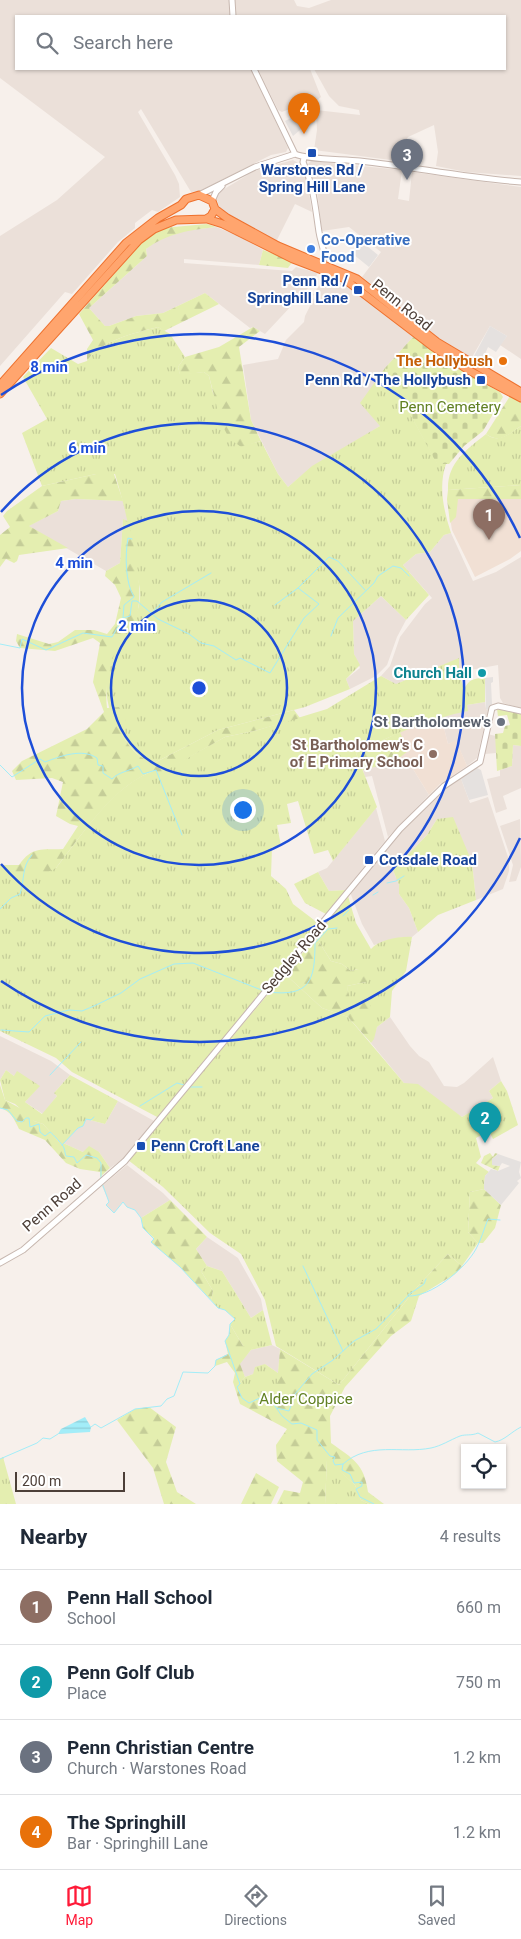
<!DOCTYPE html>
<html lang="en">
<head>
<meta charset="utf-8">
<style>
	:root { --surface:#fff; --page:#f2f2f3; --text:#1f2937; --muted:#747a83; --line:#e0e1e3; --accent:#ff1a38 }
	body { margin:0; font-family:Roboto,sans-serif; background:var(--page); color:var(--text) }
	.controls { position:absolute; right:15px; bottom:15px; display:grid; overflow:hidden; border-radius:0px; box-shadow:0 1px 4px #0004 }
	.controls button { width:45px; height:45px; display:grid; place-items:center; padding:0; border:0; border-bottom:1px solid var(--line); background:var(--surface); color:var(--text); font:25px sans-serif }
	.scale { position:absolute; left:15px; bottom:12px; width:110px; box-sizing:border-box; padding-left:5px; border:2px solid #4c3e37; border-top:0; font-size:14px; line-height:18px; white-space:nowrap; color:#4c3e37; -webkit-text-stroke:4px #fff; paint-order:stroke }
	.you { position:absolute; left:242px; top:809px; width:18px; height:18px; margin:-12px; border:4px solid #fff; border-radius:50%; background:#1a73e8; box-shadow:0 0 0 8px #1a73e833 }
	.badge { display:grid; place-items:center; width:32px; height:32px; border-radius:50%; background:var(--accent); color:#fff; font-size:16px; font-weight:700 }
	.pin { position:absolute; translate:-50% -41px; filter:drop-shadow(0 1px 2px #0008) }
	.pin::after { content:''; position:absolute; top:26px; width:18px; height:15px; background:inherit; clip-path:polygon(0 0,100% 0,50% 100%) }
	.list { margin:0; padding:0; list-style:none }
	h2 { display:flex; justify-content:space-between; align-items:center; height:65px; margin:0; padding:0 20px; font-size:21px }
	h2 small { font-size:16px; font-weight:400; color:var(--muted) }
	.list li { display:grid; grid-template-columns:32px 1fr auto; gap:15px; align-items:center; box-sizing:border-box; height:75px; padding:0 20px; border-top:1px solid var(--line) }
	.list b { display:block; font-size:19px; white-space:nowrap }
	.list p { margin:0; font-size:16px; white-space:nowrap; color:var(--muted) }
	.list em { font-size:16px; font-style:normal; color:var(--muted) }
	.icon { flex:none; width:28px; height:28px; fill:none; stroke:currentColor; stroke-width:2; stroke-linecap:round; stroke-linejoin:round }
	.map { position:relative; flex:none; width:521px; height:1504px; overflow:hidden }
	.search { position:absolute; background:var(--surface); box-shadow:0 1px 4px #0004; left:15px; right:15px; top:15px; height:55px; display:flex; align-items:center; gap:12px; box-sizing:border-box; padding:0 18px; border-radius:0px; color:var(--muted); font-size:19px }
	.sheet { height:365px; background:var(--surface) }
	nav { display:flex; justify-content:space-around; align-items:center; box-sizing:border-box; height:70px; border-top:1px solid var(--line); background:var(--surface); font-size:14px; color:var(--muted) }
	nav a { display:grid; justify-items:center; gap:2px }
	nav .on { color:var(--accent) }
	.map>svg:first-child { display:block }
	.residential { fill:#ebe0d9 }
	.education { fill:#f1e0d4 }
	.grass { fill:url(#grass-tufts) }
	.forest { fill:url(#forest-firs) }
	.cemetery { fill:url(#cemetery-stones) }
	.garden { fill:url(#garden-furrows) }
	.parking { fill:#e5e1df }
	.water { fill:url(#water-rules) }
	.lines { fill:none; stroke-linecap:round; stroke-linejoin:round }
	.stream { stroke:#a3edf8; stroke-width:1 }
	.minor-casing { stroke:#c7b7af; stroke-width:7 }
	.highway-casing { stroke:#ee712e; stroke-width:9 }
	.minor { stroke:#fff; stroke-width:5 }
	.highway { stroke:#ffa56e; stroke-width:7 }
	.ring { fill:none; stroke:#1d4ed8; stroke-width:2.5 }
	.transit-dot { fill:#1a4fb4; stroke:#fff; stroke-width:2 }
	.shop-dot { fill:#3f7fe0; stroke:#fff; stroke-width:2 }
	.food-dot { fill:#e8710a; stroke:#fff; stroke-width:2 }
	.culture-dot { fill:#0f9aa8; stroke:#fff; stroke-width:2 }
	.worship-dot { fill:#6b7280; stroke:#fff; stroke-width:2 }
	.education-dot { fill:#8d6e63; stroke:#fff; stroke-width:2 }
	.labels { text-anchor:middle; stroke-width:4; stroke-linejoin:round; paint-order:stroke }
	.transit-label { font-size:15px; font-weight:bold; fill:#164399; stroke:#fff; text-anchor:end }
	.shop-label { font-size:15px; font-weight:bold; fill:#366cbe; stroke:#fff; text-anchor:start }
	.street-label { font-size:15px; fill:#4c3e37; stroke:#fff }
	.food-label { font-size:15px; font-weight:bold; fill:#c56008; stroke:#fff; text-anchor:end }
	.park-label { font-size:15px; fill:#618022; stroke:#fff }
	.culture-label { font-size:15px; font-weight:bold; fill:#0d838f; stroke:#fff; text-anchor:end }
	.worship-label { font-size:15px; font-weight:bold; fill:#5b616d; stroke:#fff; text-anchor:end }
	.education-label { font-size:15px; font-weight:bold; fill:#785e54; stroke:#fff; text-anchor:end }
	.centre { fill:#1d4ed8; stroke:#fff; stroke-width:2.5 }
	.ring-label { font-size:15px; text-anchor:middle; font-weight:bold; fill:#1d4ed8; stroke:#fff; stroke-width:4; stroke-linejoin:round; paint-order:stroke }
</style>
</head>
<body>
<div class="map">
<svg width="521" height="1504" viewBox="0 0 521 1504">
	<defs>
		<pattern id="grass-tufts" width="24" height="20" patternUnits="userSpaceOnUse" patternTransform="scale(1.25)"><rect width="24" height="20" fill="#e4eeb0"/><path d="M3 7l-1-3M5 7V3M7 7l1-3M15 17l-1-3M17 17v-4M19 17l1-3" fill="none" stroke="#c5cd98"/></pattern>
		<pattern id="forest-firs" width="22" height="20" patternUnits="userSpaceOnUse" patternTransform="scale(1.25)"><rect width="22" height="20" fill="#e4eeb0"/><path d="M5 1l3.5 6h-7zM16 11l3.5 6h-7z" fill="#c5cd98"/></pattern>
		<pattern id="cemetery-stones" width="16" height="16" patternUnits="userSpaceOnUse" patternTransform="scale(1.25)"><rect width="16" height="16" fill="#e4eeb0"/><path d="M2 7V4a2 2 0 0 1 4 0v3zM10 15v-3a2 2 0 0 1 4 0v3z" fill="#c5cd98"/></pattern>
		<pattern id="garden-furrows" width="10" height="10" patternUnits="userSpaceOnUse" patternTransform="scale(1.25)"><rect width="10" height="10" fill="#e4eeb0"/><path d="M-1 1l2-2M0 10L10 0M9 11l2-2" fill="none" stroke="#c5cd98"/></pattern>
		<pattern id="water-rules" width="6" height="5" patternUnits="userSpaceOnUse" patternTransform="scale(1.25)"><rect width="6" height="5" fill="#a3edf8"/><path d="M0 2.5h6" fill="none" stroke="#8eccd5"/></pattern>
	</defs>
	<rect width="100%" height="100%" fill="#f7f0eb"/>
	<path class="residential" d="M 0,0 L 294,0 L 297,6 L 309,8 L 331,0 L 521,0 L 521,176 L 466,172 L 436,166 L 438,152 L 434,125 L 408,137 L 406,140 L 416,142 L 414,163 L 314,150 L 317,130 L 316,110 L 360,115 L 359,110 L 339,106 L 329,96 L 314,69 L 505,69 L 505,16 L 16,16 L 16,69 L 251,69 L 288,148 L 286,152 L 271,155 L 200,191 L 191,192 L 141,109 L 138,112 L 175,175 L 179,184 L 180,197 L 158,212 L 152,210 L 135,223 L 135,228 L 118,242 L 72,294 L 65,292 L 0,366 L 0,236 L 57,200 L 105,157 L 0,78 Z
		M 258,69 L 310,69 L 321,97 L 313,104 L 300,105 L 282,112 L 278,110 Z
		M 293,160 L 298,163 L 307,179 L 312,212 L 295,204 L 276,242 L 221,211 L 216,198 L 221,191 L 254,171 Z
		M 311,161 L 402,170 L 398,199 L 409,201 L 412,172 L 521,187 L 521,359 L 500,345 L 507,336 L 490,326 L 471,359 L 437,338 L 362,277 L 381,252 L 349,227 L 322,231 L 317,190 L 308,164 Z
		M 216,227 L 239,236 L 263,250 L 259,265 L 184,259 L 184,263 L 292,271 L 296,267 L 318,273 L 309,287 L 265,334 L 253,327 L 250,328 L 205,293 L 163,313 L 136,316 L 109,326 L 105,326 L 89,308 L 147,256 L 146,249 L 159,239 L 181,231 Z
		M 326,275 L 344,282 L 413,337 L 385,368 L 380,426 L 301,476 L 288,487 L 278,474 L 251,420 L 243,365 L 278,359 L 286,340 L 304,322 L 305,316 L 315,296 L 313,295 Z
		M 76,499 L 123,501 L 129,522 L 123,520 L 120,563 L 106,571 L 28,526 L 58,511 L 61,501 Z
		M 451,533 L 473,581 L 496,572 L 521,557 L 521,708 L 503,703 L 500,698 L 498,665 L 459,672 L 458,659 L 396,684 L 381,676 L 390,666 L 400,637 L 425,604 L 432,598 L 403,565 L 416,554 L 430,552 L 444,535 Z
		M 381,596 L 406,620 L 397,637 L 387,665 L 376,676 L 350,689 L 346,679 L 360,668 L 354,654 L 353,621 Z
		M 485,702 L 486,709 L 488,710 L 477,758 L 467,766 L 456,741 L 448,744 L 441,716 L 467,711 L 467,705 Z
		M 487,734 L 496,736 L 496,753 L 485,754 Z
		M 513,745 L 521,746 L 521,788 L 503,796 L 507,809 L 496,813 L 487,779 L 500,776 L 500,770 L 512,766 Z
		M 399,757 L 413,769 L 429,795 L 388,837 L 372,776 L 365,777 L 363,770 L 393,762 Z
		M 460,776 L 470,803 L 488,797 L 509,860 L 509,871 L 503,889 L 476,900 L 472,862 L 437,819 L 427,835 L 393,870 L 399,885 L 399,894 L 409,908 L 418,932 L 412,937 L 403,937 L 374,945 L 362,924 L 350,892 L 404,827 L 445,786 Z
		M 376,808 L 385,841 L 345,890 L 329,891 L 318,872 L 327,868 Z
		M 520,819 L 521,867 L 516,881 L 509,882 L 513,865 L 500,826 Z
		M 390,1017 L 410,1046 L 419,1056 L 429,1062 L 444,1086 L 457,1087 L 464,1083 L 493,1057 L 501,1081 L 489,1091 L 493,1098 L 462,1117 L 404,1083 L 371,1043 L 377,1027 Z
		M 0,1036 L 51,1061 L 70,1075 L 54,1093 L 57,1096 L 43,1114 L 25,1102 L 39,1086 L 14,1076 L 6,1070 L 0,1080 Z
		M 118,1101 L 156,1122 L 123,1159 L 110,1168 L 99,1152 L 83,1152 L 63,1143 L 78,1128 L 83,1126 L 86,1119 L 105,1124 Z
		M 127,1165 L 163,1193 L 170,1200 L 141,1218 L 135,1210 L 127,1207 L 123,1202 L 114,1213 L 106,1205 L 109,1202 L 102,1186 Z
		M 207,1237 L 238,1258 L 261,1299 L 263,1310 L 251,1318 L 222,1271 L 207,1266 L 196,1249 Z
		M 272,1345 L 280,1349 L 278,1373 L 265,1364 L 253,1374 L 245,1377 L 239,1364 L 251,1350 Z"/>
	<path class="education" d="M 447,499 L 521,499 L 521,551 L 510,559 L 475,577 L 452,530 Z
		M 441,716 L 448,744 L 456,740 L 467,766 L 440,784 L 429,795 L 413,769 L 399,757 L 407,751 L 400,732 Z"/>
	<path class="grass" d="M 158,327 L 170,334 L 185,357 L 178,367 L 180,374 L 204,372 L 209,376 L 213,393 L 241,446 L 261,441 L 278,474 L 288,487 L 312,466 L 380,426 L 360,403 L 385,368 L 437,463 L 446,464 C 438,487 444,511 451,533 L 444,535 L 430,552 L 416,554 L 403,565 L 429,595 L 406,620 L 381,596 L 353,621 L 354,654 L 360,665 L 346,679 L 350,689 L 305,707 L 218,730 L 156,762 C 141,761 133,751 124,738 C 100,703 101,672 123,635 C 131,622 139,614 140,598 C 141,589 138,580 136,571 C 132,538 125,507 115,474 L 96,474 L 42,486 L 22,433 L 47,419 L 23,377 L 51,348 L 78,364 L 87,361 C 101,340 135,333 158,327 Z
		M 521,426 L 521,485 L 448,490 C 447,463 466,450 486,434 C 499,444 509,434 521,426 Z
		M 459,658 L 459,672 L 464,690 C 468,680 473,678 485,678 L 485,702 L 467,705 L 468,711 C 428,719 392,735 356,753 L 377,807 L 333,861 L 328,850 L 314,854 L 298,801 L 287,804 L 291,823 L 277,825 L 281,846 L 272,847 L 271,876 L 286,889 L 293,904 L 318,923 L 159,1118 L 72,1072 L 56,1058 L 0,1031 L 0,868 L 56,868 C 84,833 112,785 156,770 L 158,774 L 225,737 L 258,730 L 327,709 L 381,676 L 396,684 Z
		M 453,817 L 472,862 L 476,900 L 438,915 L 418,932 L 409,908 L 399,894 L 399,885 L 393,870 L 427,835 L 437,819 Z
		M 318,872 L 329,891 L 346,890 L 326,914 L 305,903 L 294,884 Z
		M 348,896 L 356,923 L 371,949 C 379,940 399,936 412,937 L 406,971 L 392,991 L 390,1017 L 377,1027 L 374,1039 L 361,997 L 348,997 L 347,986 L 366,982 L 358,969 L 351,971 L 342,964 L 331,961 L 316,937 Z
		M 285,974 L 322,1008 L 348,1017 L 404,1083 L 418,1084 L 462,1117 L 493,1098 L 489,1091 L 501,1081 L 507,1091 L 518,1125 L 493,1139 L 489,1131 L 476,1138 L 481,1157 L 476,1163 L 489,1172 L 485,1176 L 484,1189 L 470,1192 L 468,1232 L 478,1243 L 462,1266 L 448,1254 L 418,1286 L 339,1385 L 276,1346 L 265,1300 L 241,1254 L 210,1233 L 163,1187 L 128,1160 Z
		M 6,1070 L 14,1076 L 17,1071 L 40,1086 L 25,1102 L 42,1114 L 57,1096 L 54,1093 L 70,1075 L 118,1101 L 105,1124 L 86,1119 L 83,1126 L 78,1128 L 62,1145 L 43,1124 L 34,1121 L 15,1104 L 5,1100 L 0,1080 Z
		M 207,1266 L 222,1271 L 251,1318 L 263,1310 L 272,1345 L 251,1350 L 253,1346 L 243,1346 L 230,1324 L 235,1319 L 225,1310 L 218,1308 L 211,1300 L 213,1291 L 201,1271 Z
		M 265,1364 L 278,1373 L 278,1391 L 249,1403 L 242,1398 L 237,1387 L 245,1377 L 253,1374 L 255,1367 Z
		M 3,1457 L 16,1504 L 0,1504 L 0,1459 Z
		M 327,1459 L 355,1485 L 361,1500 L 369,1504 L 325,1504 Z"/>
	<path class="forest" d="M 207,224 L 216,227 C 190,230 168,233 146,249 L 147,256 L 89,308 L 105,326 L 109,326 L 136,316 L 163,313 L 205,293 L 219,304 L 164,331 L 158,327 C 135,333 101,340 87,361 L 87,349 L 93,340 L 79,314 L 146,238 L 162,228 Z
		M 263,250 L 293,261 L 288,268 L 259,265 Z
		M 253,327 L 260,331 L 239,347 L 251,420 L 261,441 L 241,447 L 229,438 L 221,423 L 209,376 L 204,372 L 180,375 L 178,367 L 185,357 L 219,347 Z
		M 510,396 L 521,402 L 521,426 C 509,434 500,444 486,434 Z
		M 96,474 L 114,474 L 123,501 L 76,499 L 61,501 L 58,511 L 29,526 L 68,548 L 19,555 L 17,561 L 14,563 L 6,559 L 0,567 L 0,535 L 10,527 L 3,516 L 7,511 L 42,486 Z
		M 521,485 L 521,499 L 458,499 L 456,517 L 450,523 L 447,499 L 448,490 Z
		M 123,519 L 129,522 C 134,548 144,589 137,614 C 135,621 128,627 124,634 C 111,655 104,683 107,708 L 119,707 L 126,718 L 122,735 C 131,749 140,761 156,762 L 218,730 L 294,710 L 300,718 L 258,730 L 225,737 L 158,775 L 156,770 C 114,784 82,835 56,868 L 44,874 L 0,876 L 0,865 L 19,865 C 32,846 42,850 63,849 L 78,826 L 70,824 L 56,816 L 63,782 L 52,778 L 16,780 L 12,771 L 22,761 L 87,729 L 104,712 L 93,682 L 100,643 L 93,638 L 55,651 L 20,648 L 16,641 L 17,634 L 49,644 L 58,642 L 75,630 L 94,630 L 107,634 L 115,624 L 121,598 L 115,585 L 105,576 L 106,571 L 120,563 Z
		M 400,732 L 408,751 L 394,762 L 363,770 L 356,753 Z
		M 316,937 L 331,961 L 342,964 L 351,971 L 358,969 L 367,971 L 370,976 L 366,982 L 347,986 L 349,997 L 361,997 L 370,1001 L 374,1039 L 371,1043 L 348,1017 L 322,1008 L 285,974 Z
		M 0,1085 L 5,1100 L 29,1113 L 34,1121 L 43,1124 L 62,1145 L 63,1143 L 83,1152 L 89,1146 L 99,1152 L 110,1168 L 100,1177 L 100,1172 L 80,1169 L 66,1163 L 45,1140 L 19,1129 C 14,1119 11,1111 0,1108 Z
		M 484,1189 L 501,1205 L 495,1228 L 483,1243 L 478,1243 L 468,1232 L 470,1192 Z
		M 170,1200 L 207,1237 L 196,1249 L 207,1266 L 201,1271 L 213,1291 L 211,1300 L 180,1267 L 151,1242 L 154,1238 L 143,1228 L 141,1218 Z
		M 448,1254 L 462,1266 L 455,1274 L 419,1296 L 411,1321 L 391,1336 L 345,1387 L 330,1416 L 331,1443 C 353,1459 364,1463 368,1492 L 384,1504 L 369,1504 L 361,1500 L 355,1485 L 327,1460 L 325,1504 L 277,1504 L 284,1490 L 300,1493 L 303,1482 L 277,1461 L 276,1445 L 287,1429 L 240,1404 L 233,1382 L 235,1373 L 227,1362 L 215,1366 L 216,1360 L 228,1354 L 225,1341 L 229,1335 L 230,1324 L 243,1346 L 254,1346 L 240,1364 L 245,1377 L 237,1387 L 242,1398 L 249,1403 L 278,1391 L 277,1384 L 280,1349 L 339,1385 L 418,1286 Z
		M 149,1407 L 176,1427 L 166,1462 L 177,1492 L 196,1504 L 164,1504 L 153,1468 L 117,1420 L 135,1409 Z
		M 256,1473 L 279,1487 L 271,1504 L 241,1504 Z"/>
	<path class="cemetery" d="M 413,337 L 481,382 L 500,392 L 503,397 L 483,431 L 464,446 L 449,464 L 437,464 L 385,368 Z
		M 497,709 L 521,714 L 521,746 L 513,745 L 512,766 L 497,771 L 495,734 L 503,733 L 505,726 L 510,725 L 507,715 L 498,716 Z"/>
	<path class="garden" d="M 490,1153 L 493,1157 L 495,1153 L 498,1154 L 492,1159 L 492,1165 L 500,1166 L 498,1171 L 481,1163 L 484,1156 Z"/>
	<path class="parking" d="M 314,112 L 315,122 L 309,126 L 307,124 L 293,136 L 285,121 L 301,113 Z
		M 362,242 L 378,255 L 369,267 L 353,254 Z
		M 490,326 L 507,336 L 496,352 L 488,347 L 481,363 L 473,358 Z
		M 493,677 L 493,682 L 491,683 L 492,704 L 488,710 L 486,709 L 485,678 Z
		M 475,767 L 481,770 L 488,795 L 469,800 L 460,776 Z
		M 498,1154 L 521,1162 L 519,1172 L 521,1178 L 517,1181 L 519,1183 L 501,1205 L 484,1189 L 484,1185 L 485,1176 L 491,1169 L 498,1171 L 510,1166 L 502,1163 L 500,1166 L 492,1165 L 492,1159 Z"/>
	<path class="water" d="M 85,1417 L 91,1427 L 90,1432 L 58,1434 L 61,1429 Z"/>
	<g class="lines">
		<path class="stream" d="M 298,588 L 329,557 L 338,561 L 365,590
			M 152,613 L 162,602 L 211,573
			M 123,618 L 130,616 L 132,601 L 137,601 L 158,619 L 189,634 L 201,643 L 214,646 L 236,660 L 240,658 L 270,673 L 304,618 L 319,604 L 298,588 L 275,605
			M 331,636 L 338,618 L 374,583 L 378,576 L 393,566 L 401,568 L 409,576
			M 0,644 L 20,648 L 22,639 L 46,650 L 83,633 L 112,637 L 123,618 L 124,605 L 134,597 C 125,582 125,555 128,538 L 132,539
			M 0,765 L 12,777 L 40,759 L 45,762 C 61,756 82,748 97,758 L 98,765 L 103,766 L 103,773 L 112,779 C 118,772 130,771 138,766 L 143,774 L 156,770 L 182,835
			M 387,883 L 396,881 L 404,876
			M 373,895 L 378,892
			M 0,909 L 11,898 L 20,894 C 25,880 21,867 32,855
			M 343,916 L 349,910
			M 268,992 C 310,997 315,981 315,943 L 328,929 L 337,928
			M 1,1030 L 29,1032 L 45,1016 L 69,1010 L 82,1011 L 94,1006 L 121,993 L 140,979 L 174,964 L 193,963 L 264,991
			M 50,1075 L 81,1042
			M 190,1087 L 202,1087
			M 140,1106 L 177,1083 L 184,1085
			M 0,1108 L 8,1110 L 17,1121 L 22,1122 L 26,1118 L 29,1118 L 30,1127 L 39,1124 L 40,1132 L 45,1136 L 50,1132 C 52,1133 64,1146 64,1148 C 65,1151 65,1154 66,1156 L 74,1157 L 77,1163 L 86,1155 L 97,1158 L 101,1163 L 101,1179
			M 62,1145 L 78,1128 L 83,1126 L 86,1119 L 91,1120 L 94,1117
			M 102,1183 L 109,1202 L 106,1205 L 114,1213 L 123,1202 L 127,1207 L 135,1210 L 141,1218 L 143,1228 L 154,1239 L 151,1242 L 180,1267 L 218,1308 L 225,1310 L 235,1319 L 230,1324 L 229,1335 L 225,1341 L 240,1384 L 237,1387 L 242,1398 L 249,1403 L 262,1397 L 270,1399 L 282,1416 L 292,1424 L 301,1423 L 317,1430 L 317,1440 L 330,1456 L 335,1457 L 333,1461 L 335,1465 L 343,1464 L 342,1470 L 350,1474 L 354,1483 L 362,1482 L 362,1486 L 356,1489 L 360,1497 L 374,1504
			M 303,1266 L 343,1351
			M 408,1295 L 424,1284 L 426,1279
			M 277,1408 L 289,1411 L 295,1394 L 312,1374 L 333,1360 L 354,1341 L 376,1329 L 408,1296 C 431,1297 465,1269 476,1249 C 481,1240 484,1229 488,1219 L 500,1220
			M 91,1427 L 95,1424 L 101,1428 L 135,1409 L 161,1406 L 167,1399 L 174,1396 L 183,1372 L 208,1373 L 215,1366 L 216,1360 L 227,1355
			M 0,1459 L 37,1443 L 43,1438 L 50,1439 L 58,1434
			M 343,1464 C 369,1441 401,1454 431,1448 C 441,1446 450,1440 460,1436 C 466,1434 471,1436 478,1433 L 495,1442 C 505,1440 511,1432 521,1427"/>
		<g class="minor-casing">
			<path id="minor" d="M 232,0 L 233,16
				M 254,69 L 295,154
				M 304,158 L 303,162 C 314,187 315,206 319,232 C 321,245 327,253 322,266
				M 199,195 L 255,167 L 295,154 C 308,160 343,159 360,161 C 414,167 467,178 521,182
				M 212,201 L 216,192 L 222,186
				M 0,1263 L 23,1250 L 125,1161 L 400,829 L 444,786 L 480,762 L 492,708 L 498,706 L 521,711"/>
		</g>
		<g class="highway-casing">
			<path id="highway" d="M 215,209 L 227,218 L 278,246 L 357,279 L 437,342 L 521,392
				M 207,219 L 223,224 L 293,259 L 343,278 L 432,346 L 470,371 L 521,398
				M 0,385 L 126,243 L 158,218 L 181,205 L 186,199 L 199,195 L 212,201 L 215,209 L 211,216 L 206,219 L 176,220 L 154,229 L 139,240 L 0,394"/>
		</g>
		<use href="#minor" class="minor"/>
		<use href="#highway" class="highway"/>
	</g>
	<g class="ring">
		<circle cx="199" cy="688" r="88"/>
		<circle cx="199" cy="688" r="177"/>
		<path d="M1 512A265 265 0 1 1 1 864"/>
		<path d="M520 838A354 354 0 0 1 1 981M1 395A354 354 0 0 1 520 538"/>
	</g>
	<g class="transit-dot">
		<rect x="307" y="148" width="10" height="10" rx="2.5"/>
		<rect x="353" y="285" width="10" height="10" rx="2.5"/>
		<rect x="476" y="375" width="10" height="10" rx="2.5"/>
		<rect x="364" y="855" width="10" height="10" rx="2.5"/>
		<rect x="136" y="1141" width="10" height="10" rx="2.5"/>
	</g>
	<circle class="shop-dot" cx="311" cy="249" r="5"/>
	<circle class="food-dot" cx="503" cy="361" r="5"/>
	<circle class="culture-dot" cx="482" cy="673" r="5"/>
	<circle class="worship-dot" cx="501" cy="722" r="5"/>
	<circle class="education-dot" cx="433" cy="754" r="5"/>
	<g class="labels">
		<g class="transit-label">
			<text x="312" y="175" text-anchor="middle">Warstones Rd /<tspan x="312" dy="17">Spring Hill Lane</tspan></text>
			<text x="348" y="286">Penn Rd /<tspan x="348" dy="17">Springhill Lane</tspan></text>
			<text x="471" y="385">Penn Rd / The Hollybush</text>
			<text x="379" y="865" text-anchor="start">Cotsdale Road</text>
			<text x="151" y="1151" text-anchor="start">Penn Croft Lane</text>
		</g>
		<g class="shop-label">
			<text x="321" y="245">Co-Operative<tspan x="321" dy="17">Food</tspan></text>
		</g>
		<g class="street-label">
			<text transform="translate(402 305) rotate(39)" y="5">Penn Road</text>
			<text transform="translate(294 957) rotate(-50)" y="5">Sedgley Road</text>
			<text transform="translate(52 1205) rotate(-41)" y="5">Penn Road</text>
		</g>
		<g class="food-label">
			<text x="493" y="366">The Hollybush</text>
		</g>
		<g class="park-label">
			<text x="450" y="412">Penn Cemetery</text>
			<text x="306" y="1404">Alder Coppice</text>
		</g>
		<g class="culture-label">
			<text x="472" y="678">Church Hall</text>
		</g>
		<g class="worship-label">
			<text x="491" y="727">St Bartholomew's</text>
		</g>
		<g class="education-label">
			<text x="423" y="750">St Bartholomew's C<tspan x="423" dy="17">of E Primary School</tspan></text>
		</g>
	</g>
	<circle cx="199" cy="688" r="8" class="centre"/>
	<g class="ring-label">
		<text x="49" y="372">8 min</text>
		<text x="87" y="453">6 min</text>
		<text x="74" y="568">4 min</text>
		<text x="137" y="631">2 min</text>
	</g>
</svg>
<div class="controls">
<button><svg class="icon" aria-label="locate" viewBox="0 0 24 24"><circle cx="12" cy="12" r="6"/><path d="M12 2v4M12 18v4M2 12h4M18 12h4"/></svg></button>
</div>
<div class="scale">200 m</div>
<div class="you"></div>
<div class="pin badge" style="left:489px;top:540px;background:#8d6e63">1</div>
<div class="pin badge" style="left:485px;top:1143px;background:#0f9aa8">2</div>
<div class="pin badge" style="left:407px;top:180px;background:#6b7280">3</div>
<div class="pin badge" style="left:304px;top:134px;background:#e8710a">4</div>
<div class="search"><svg class="icon" aria-label="search" viewBox="0 0 24 24"><circle cx="10" cy="10" r="6"/><path d="M15 15l6 6"/></svg>Search here</div>
</div>
<section class="sheet">
<h2>Nearby<small>4 results</small></h2>
<ul class="list">
<li><span class="badge" style="background:#8d6e63">1</span><div><b>Penn Hall School</b><p>School</p></div><em>660 m</em></li>
<li><span class="badge" style="background:#0f9aa8">2</span><div><b>Penn Golf Club</b><p>Place</p></div><em>750 m</em></li>
<li><span class="badge" style="background:#6b7280">3</span><div><b>Penn Christian Centre</b><p>Church · Warstones Road</p></div><em>1.2 km</em></li>
<li><span class="badge" style="background:#e8710a">4</span><div><b>The Springhill</b><p>Bar · Springhill Lane</p></div><em>1.2 km</em></li>
</ul>
</section>
<nav>
<a class="on"><svg class="icon" aria-label="map" viewBox="0 0 24 24"><path d="M3 6l6-2 6 2 6-2v14l-6 2-6-2-6 2zM9 4v14M15 6v14"/></svg>Map</a>
<a><svg class="icon" aria-label="directions" viewBox="0 0 24 24"><path d="M12 3l9 9-9 9-9-9zM9 14v-3h6M13 9l2 2-2 2"/></svg>Directions</a>
<a><svg class="icon" aria-label="saved" viewBox="0 0 24 24"><path d="M7 4h10v16l-5-4-5 4z"/></svg>Saved</a>
</nav>
</body>
</html>
